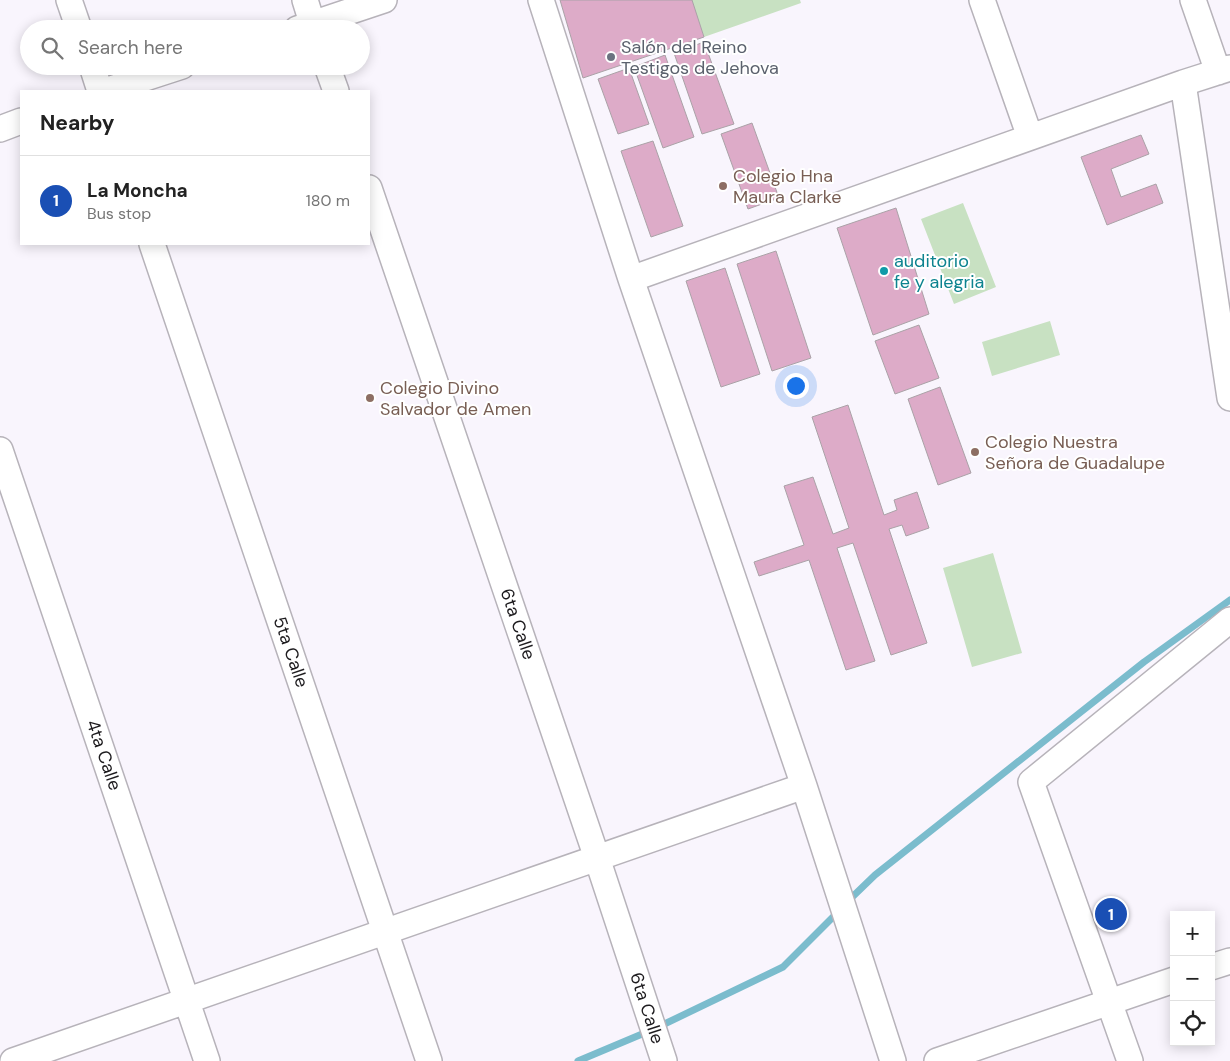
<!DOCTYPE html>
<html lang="en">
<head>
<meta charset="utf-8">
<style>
	:root { --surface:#fff; --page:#f2f2f2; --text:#222; --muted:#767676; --line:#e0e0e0; --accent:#111827 }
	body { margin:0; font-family:"DM Sans",sans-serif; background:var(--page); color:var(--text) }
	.controls { position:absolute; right:15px; bottom:15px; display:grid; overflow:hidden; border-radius:0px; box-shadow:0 2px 12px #0003 }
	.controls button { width:45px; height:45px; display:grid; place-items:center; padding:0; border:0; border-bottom:1px solid var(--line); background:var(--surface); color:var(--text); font:25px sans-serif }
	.you { position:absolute; left:795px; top:385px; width:18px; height:18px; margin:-12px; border:4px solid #fff; border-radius:50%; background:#1a73e8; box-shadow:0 0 0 8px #1a73e833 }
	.badge { display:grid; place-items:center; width:32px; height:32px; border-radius:50%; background:var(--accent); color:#fff; font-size:16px; font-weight:700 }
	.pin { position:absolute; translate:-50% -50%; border:2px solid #fff; box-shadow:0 1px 5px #0006 }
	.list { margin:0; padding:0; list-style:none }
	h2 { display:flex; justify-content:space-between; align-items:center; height:65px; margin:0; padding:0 20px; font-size:21px }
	h2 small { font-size:16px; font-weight:400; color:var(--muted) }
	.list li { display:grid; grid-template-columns:32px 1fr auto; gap:15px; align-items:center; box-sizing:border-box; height:90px; padding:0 20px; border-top:1px solid var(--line) }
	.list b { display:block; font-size:19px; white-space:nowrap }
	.list p { margin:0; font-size:16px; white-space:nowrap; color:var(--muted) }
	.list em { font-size:16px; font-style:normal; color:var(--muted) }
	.icon { flex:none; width:28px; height:28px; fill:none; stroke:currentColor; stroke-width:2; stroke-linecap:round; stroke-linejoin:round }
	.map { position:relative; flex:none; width:1230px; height:1061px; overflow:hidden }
	.search { position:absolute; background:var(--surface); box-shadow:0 2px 12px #0003; left:20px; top:20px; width:350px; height:55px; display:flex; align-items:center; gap:12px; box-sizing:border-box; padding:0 18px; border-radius:28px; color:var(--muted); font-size:19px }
	.panel { position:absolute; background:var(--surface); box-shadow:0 2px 12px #0003; left:20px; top:90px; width:350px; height:155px; border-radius:0px }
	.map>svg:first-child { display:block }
	.green { fill:#c8e1c2 }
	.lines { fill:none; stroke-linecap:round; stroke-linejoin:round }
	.stream { stroke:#7bbccd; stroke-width:7 }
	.building { fill:#ddabc8; stroke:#aaa2a7 }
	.minor-casing { stroke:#b7b3ba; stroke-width:28 }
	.minor { stroke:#fff; stroke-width:25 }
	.worship-dot { fill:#6b7280; stroke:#fff; stroke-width:2 }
	.education-dot { fill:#8d6e63; stroke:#fff; stroke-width:2 }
	.culture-dot { fill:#0f9aa8; stroke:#fff; stroke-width:2 }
	.labels { text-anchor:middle; stroke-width:4; stroke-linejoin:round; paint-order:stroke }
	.worship-label { font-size:18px; fill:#5b616d; stroke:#fff; text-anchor:start }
	.education-label { font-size:18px; fill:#785e54; stroke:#fff; text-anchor:start }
	.culture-label { font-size:18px; fill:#0d838f; stroke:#fff; text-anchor:start }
	.street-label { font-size:18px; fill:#1d1b1e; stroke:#fff }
</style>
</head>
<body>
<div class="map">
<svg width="1230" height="1061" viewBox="0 0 1230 1061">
	<rect width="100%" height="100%" fill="#f9f5fd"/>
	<path class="green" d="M 691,0 L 800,0 L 801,3 L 704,37 Z
		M 963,203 L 996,287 L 954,304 L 921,219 Z
		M 1050,321 L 1060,355 L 992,376 L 982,342 Z
		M 993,553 L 1022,653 L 972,667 L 943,568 Z"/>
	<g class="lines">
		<path class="stream" d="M 846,903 L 875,875 L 1144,662 L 1230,600
			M 578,1061 L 654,1029 L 783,967 L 839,911"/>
	</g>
	<path class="building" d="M 560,0 L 692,0 L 704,37 L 583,78 Z
		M 704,42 L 734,124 L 702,134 L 674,53 Z
		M 665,55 L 694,137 L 663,148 L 634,67 Z
		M 629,68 L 649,124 L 618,134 L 598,79 Z
		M 752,123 L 779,198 L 748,209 L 721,134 Z
		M 1141,135 L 1149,154 L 1111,169 L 1121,197 L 1156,184 L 1163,203 L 1107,225 L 1081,157 Z
		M 653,141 L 683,226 L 651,237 L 621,151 Z
		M 896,208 L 929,314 L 873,335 L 837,228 Z
		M 776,251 L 811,358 L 772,371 L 737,264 Z
		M 725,268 L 760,374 L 721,387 L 686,281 Z
		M 919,325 L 939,378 L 895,394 L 875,341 Z
		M 940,387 L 971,473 L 938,485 L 908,399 Z
		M 848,405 L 884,515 L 897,510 L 894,500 L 917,492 L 929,528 L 906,536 L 902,525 L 889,529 L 927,643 L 891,655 L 853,543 L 837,548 L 875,661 L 846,670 L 809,560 L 759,576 L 754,562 L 804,545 L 784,486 L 813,477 L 833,534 L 849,528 L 812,417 Z"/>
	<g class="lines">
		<g class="minor-casing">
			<path id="minor" d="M 69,0 L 79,29
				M 305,0 L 314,29
				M 541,0 L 631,279 L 804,786 L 893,1061
				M 982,0 L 1030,137
				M 1193,0 L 1218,72
				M 297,29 L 384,0
				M 92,66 L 100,91
				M 327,66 L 336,91
				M 1183,83 L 1230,398
				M 105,91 L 182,66
				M 0,129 L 21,121
				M 369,188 L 597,858 L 664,1061
				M 152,244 L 429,1061
				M 631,279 L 1183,83 L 1230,68
				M 0,450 L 207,1061
				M 1211,967 L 1230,961
				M 13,1061 L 804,786
				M 937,1061 L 1174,980
				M 1130,1061 L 1031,782 L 1230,620"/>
		</g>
		<use href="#minor" class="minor"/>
	</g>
	<circle class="worship-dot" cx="611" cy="57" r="5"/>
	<g class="education-dot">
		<circle cx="723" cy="186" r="5"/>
		<circle cx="370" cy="398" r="5"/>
		<circle cx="975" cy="452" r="5"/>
	</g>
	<circle class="culture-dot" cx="884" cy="271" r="5"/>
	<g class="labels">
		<g class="worship-label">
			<text x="621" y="53">Salón del Reino<tspan x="621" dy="21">Testigos de Jehova</tspan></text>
		</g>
		<g class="education-label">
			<text x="733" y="182">Colegio Hna<tspan x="733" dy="21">Maura Clarke</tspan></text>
			<text x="380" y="394">Colegio Divino<tspan x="380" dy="21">Salvador de Amen</tspan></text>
			<text x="985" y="448">Colegio Nuestra<tspan x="985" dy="21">Señora de Guadalupe</tspan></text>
		</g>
		<g class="culture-label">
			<text x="894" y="267">auditorio<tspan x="894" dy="21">fe y alegria</tspan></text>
		</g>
		<g class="street-label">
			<text transform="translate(518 624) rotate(71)" y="6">6ta Calle</text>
			<text transform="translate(291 652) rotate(71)" y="6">5ta Calle</text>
			<text transform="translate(104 755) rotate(71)" y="6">4ta Calle</text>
			<text transform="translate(647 1008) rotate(72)" y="6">6ta Calle</text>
		</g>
	</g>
</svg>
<div class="controls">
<button>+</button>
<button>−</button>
<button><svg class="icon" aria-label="locate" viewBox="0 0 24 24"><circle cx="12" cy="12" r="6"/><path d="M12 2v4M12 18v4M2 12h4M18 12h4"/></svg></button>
</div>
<div class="you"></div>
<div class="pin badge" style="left:1111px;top:914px;background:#1a4fb4">1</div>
<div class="search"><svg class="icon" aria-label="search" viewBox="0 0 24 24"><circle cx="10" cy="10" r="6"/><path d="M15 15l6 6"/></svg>Search here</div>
<section class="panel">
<h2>Nearby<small></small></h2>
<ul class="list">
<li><span class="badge" style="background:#1a4fb4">1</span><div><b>La Moncha</b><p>Bus stop</p></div><em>180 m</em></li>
</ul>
</section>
</div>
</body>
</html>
